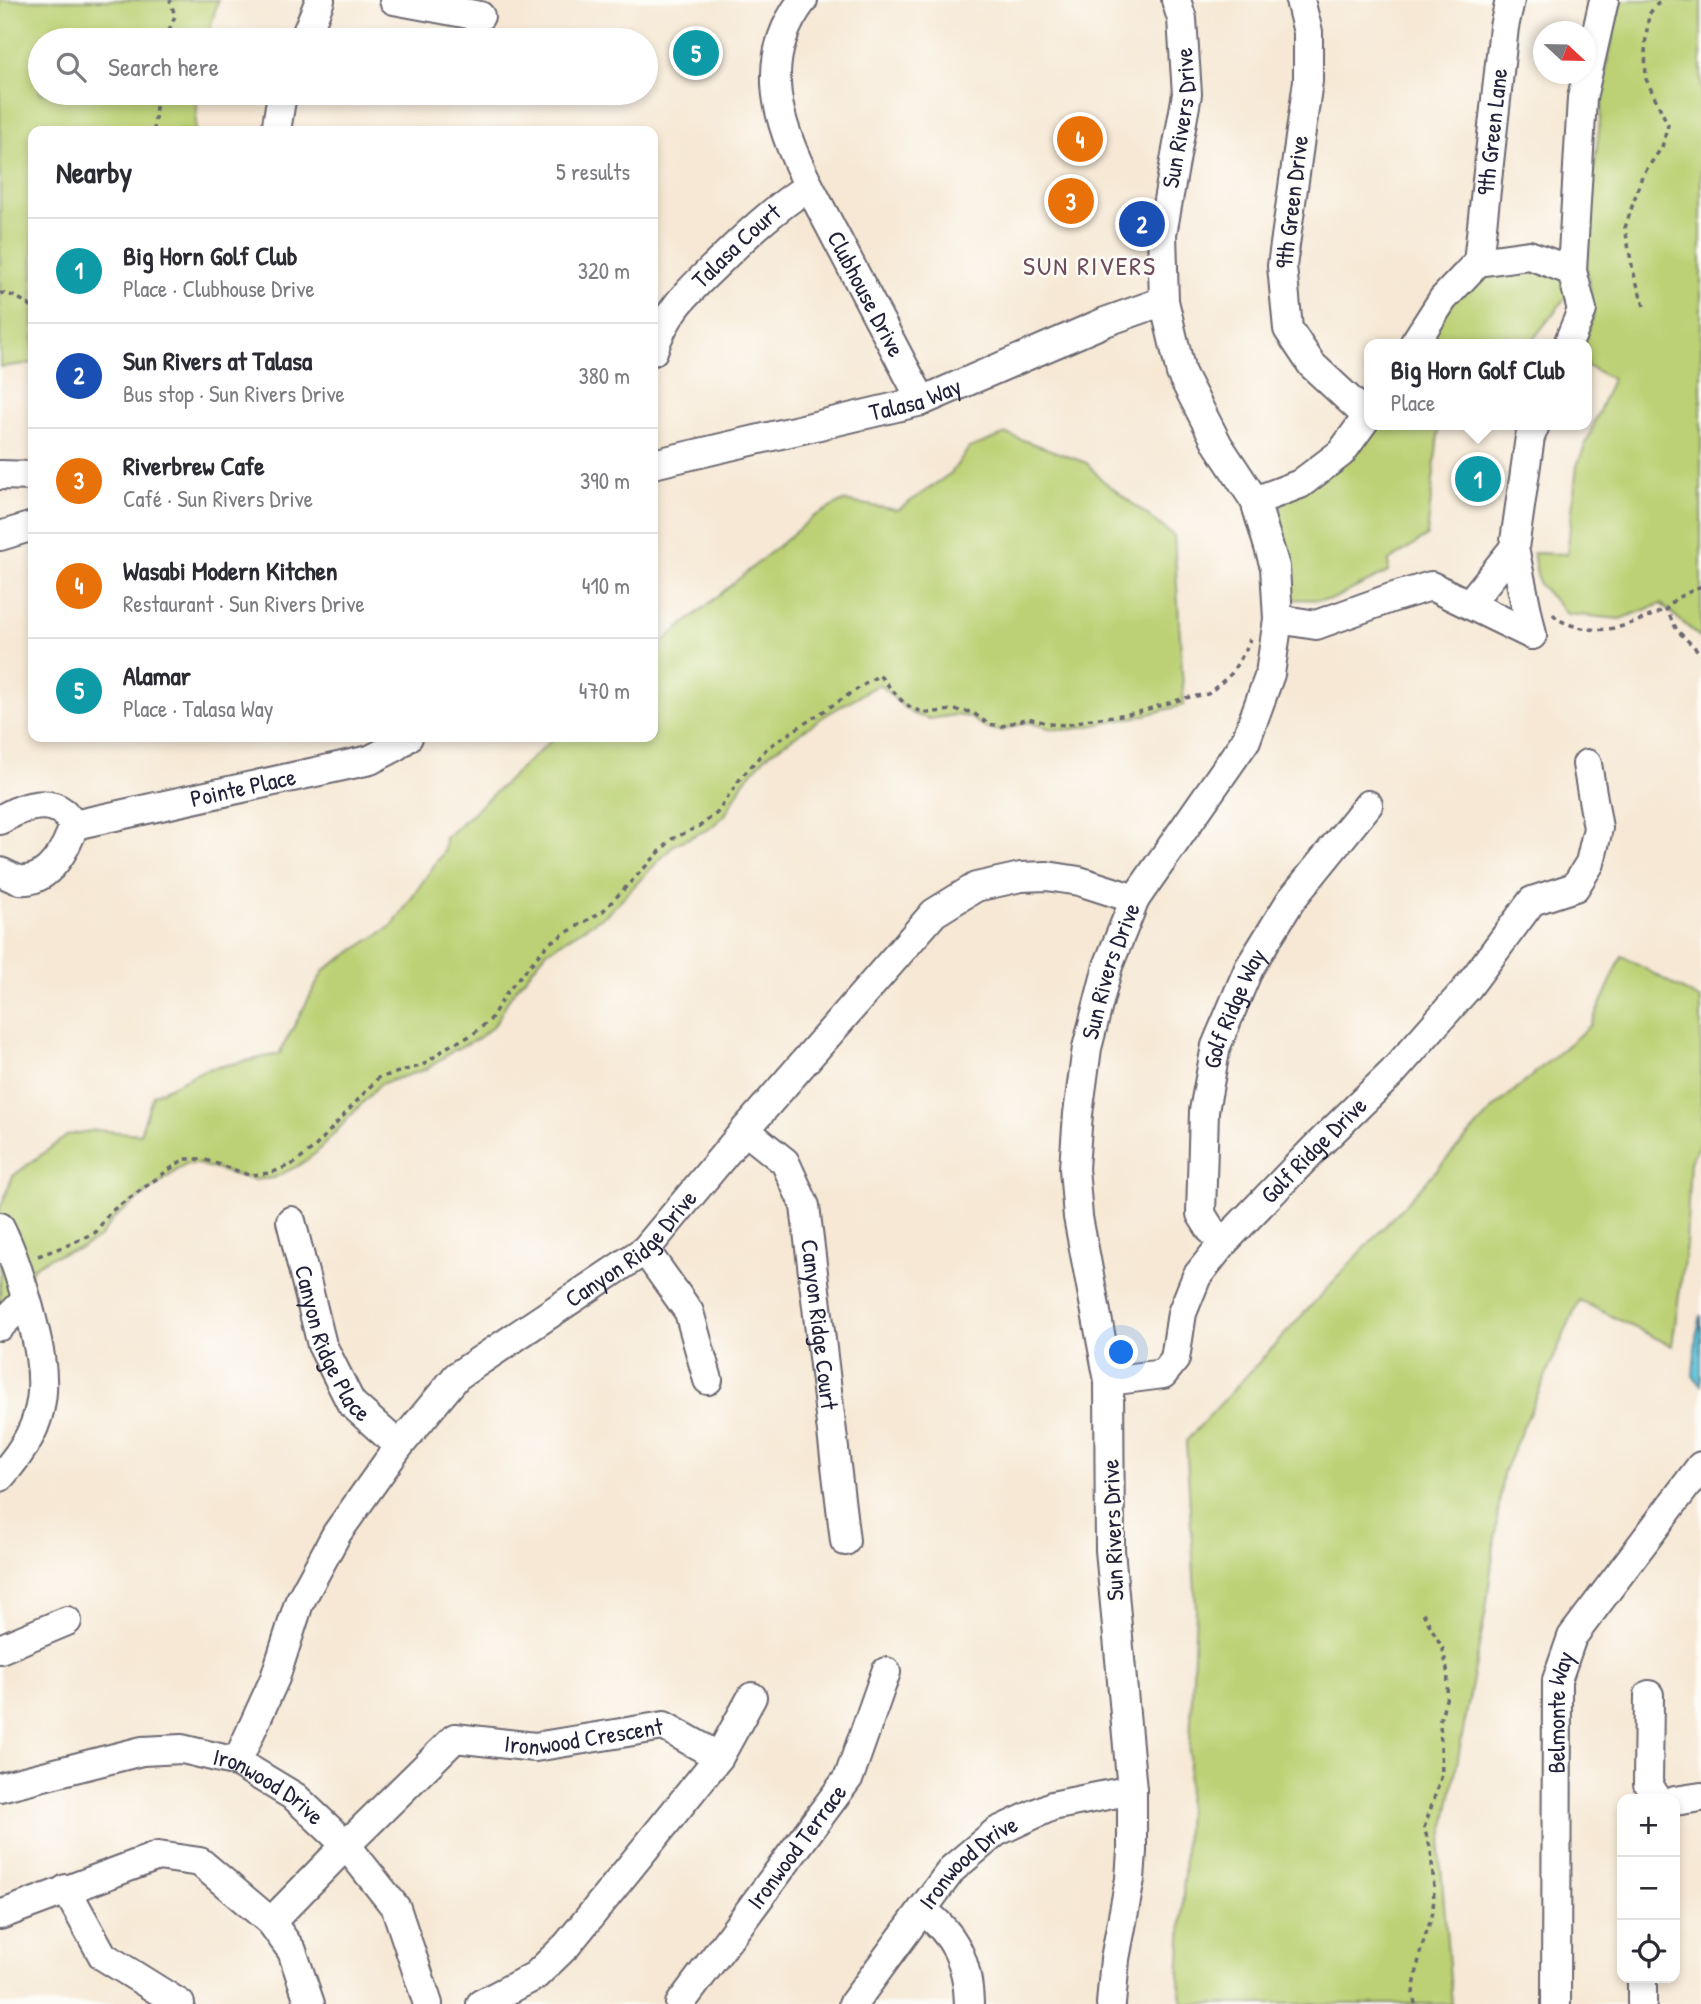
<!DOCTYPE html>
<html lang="en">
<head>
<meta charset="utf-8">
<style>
	:root { --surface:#fff; --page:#f2f2f3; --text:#2b2b33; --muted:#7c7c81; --line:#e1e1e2; --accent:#b5179e }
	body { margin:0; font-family:"Patrick Hand",sans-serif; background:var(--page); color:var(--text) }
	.controls { position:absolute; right:21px; bottom:21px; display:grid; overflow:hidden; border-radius:14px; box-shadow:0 4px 10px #0003 }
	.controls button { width:63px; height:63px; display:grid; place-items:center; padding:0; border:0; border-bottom:2px solid var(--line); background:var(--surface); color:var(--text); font:35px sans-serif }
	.compass { position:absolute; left:1533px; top:21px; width:63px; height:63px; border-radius:50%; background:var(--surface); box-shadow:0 4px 10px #0003; rotate:112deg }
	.you { position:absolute; left:1122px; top:1353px; width:24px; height:24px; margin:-18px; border:5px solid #fff; border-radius:50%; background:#1a73e8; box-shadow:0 0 0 10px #1a73e833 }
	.badge { display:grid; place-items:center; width:46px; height:46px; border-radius:50%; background:var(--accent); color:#fff; font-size:23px; font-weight:700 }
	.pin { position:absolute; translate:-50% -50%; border:4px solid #fff; box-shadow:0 2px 7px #0006 }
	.popup { position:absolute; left:1364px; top:339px; width:228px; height:91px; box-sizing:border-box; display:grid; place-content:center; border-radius:14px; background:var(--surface); filter:drop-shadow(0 2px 5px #0005); font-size:23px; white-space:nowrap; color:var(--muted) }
	.popup b { font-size:26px; color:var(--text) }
	.popup::after { content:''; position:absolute; left:50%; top:100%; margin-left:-14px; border:14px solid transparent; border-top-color:var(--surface) }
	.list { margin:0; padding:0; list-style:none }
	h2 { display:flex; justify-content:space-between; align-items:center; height:91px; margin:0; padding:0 28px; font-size:30px }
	h2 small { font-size:23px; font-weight:400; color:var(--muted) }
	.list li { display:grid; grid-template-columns:46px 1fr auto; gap:21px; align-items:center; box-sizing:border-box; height:105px; padding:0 28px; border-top:2px solid var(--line) }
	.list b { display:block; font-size:26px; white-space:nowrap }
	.list p { margin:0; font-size:23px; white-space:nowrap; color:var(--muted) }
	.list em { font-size:23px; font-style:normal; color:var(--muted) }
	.icon { flex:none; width:38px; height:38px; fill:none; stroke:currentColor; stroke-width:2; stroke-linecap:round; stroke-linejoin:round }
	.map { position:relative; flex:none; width:1701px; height:2004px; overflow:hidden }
	.search { position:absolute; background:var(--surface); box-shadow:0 4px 10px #0003; left:28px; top:28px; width:630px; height:77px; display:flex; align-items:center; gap:18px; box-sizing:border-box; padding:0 24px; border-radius:38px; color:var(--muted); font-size:26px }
	.panel { position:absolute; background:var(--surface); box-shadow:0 4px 10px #0003; left:28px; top:126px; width:630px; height:616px; border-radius:14px }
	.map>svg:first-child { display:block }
	.green { fill:#bcd175; stroke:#6f7a58; stroke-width:2 }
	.water { fill:#57bfd5; stroke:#3c7088; stroke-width:2 }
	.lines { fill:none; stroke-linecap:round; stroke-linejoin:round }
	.minor-casing { stroke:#6c6771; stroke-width:32 }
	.path { stroke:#6c6771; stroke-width:3.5; stroke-dasharray:5 5; stroke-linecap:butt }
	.minor { stroke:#fff; stroke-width:28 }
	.labels { text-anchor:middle; stroke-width:5; stroke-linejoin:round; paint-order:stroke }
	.street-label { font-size:24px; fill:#22223b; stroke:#fdfcf7 }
	.neighbourhood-label { font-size:26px; letter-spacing:2px; fill:#6e4e5d; stroke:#fdfcf7 }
</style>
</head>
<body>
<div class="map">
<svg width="1701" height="2004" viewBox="0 0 1701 2004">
	<rect width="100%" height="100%" fill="#fdfcf7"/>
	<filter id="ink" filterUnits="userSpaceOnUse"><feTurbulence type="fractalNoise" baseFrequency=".0143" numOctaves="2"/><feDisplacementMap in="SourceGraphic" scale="14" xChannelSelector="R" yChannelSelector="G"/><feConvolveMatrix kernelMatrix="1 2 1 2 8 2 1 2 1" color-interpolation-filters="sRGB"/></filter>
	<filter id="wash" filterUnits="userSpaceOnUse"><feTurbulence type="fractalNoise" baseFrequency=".00686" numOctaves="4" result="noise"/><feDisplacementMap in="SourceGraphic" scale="28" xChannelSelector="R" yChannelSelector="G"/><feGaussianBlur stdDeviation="1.57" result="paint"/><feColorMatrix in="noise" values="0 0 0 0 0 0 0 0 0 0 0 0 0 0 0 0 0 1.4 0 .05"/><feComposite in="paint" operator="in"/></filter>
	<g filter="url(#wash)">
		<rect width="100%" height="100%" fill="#f6e8d4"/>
		<path class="green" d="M 0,0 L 218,0 L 207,40 L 40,40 L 40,93 L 198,93 L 195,131 L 33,131 L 33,363 L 0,367 Z
			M 1621,0 L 1701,0 L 1701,638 L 1661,604 L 1620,619 L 1567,614 L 1539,584 L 1533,553 L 1567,554 L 1577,466 L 1612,379 L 1587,366 L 1586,344 L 1584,344 L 1594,314 L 1584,253 L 1607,63 Z
			M 1517,261 L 1562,275 L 1570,292 L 1535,337 L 1533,344 L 1423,344 L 1463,285 Z
			M 1371,425 L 1439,425 L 1427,536 L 1389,561 L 1388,572 L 1331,600 L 1288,599 L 1274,517 L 1284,502 Z
			M 1006,434 L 1087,463 L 1101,479 L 1174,536 L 1184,705 L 1137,717 L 1068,730 L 1052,729 L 1027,722 L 1001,731 L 987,729 L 969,717 L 955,715 L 930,719 L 913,714 L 900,704 L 879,684 L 826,715 L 766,756 L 744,781 L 725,815 L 709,829 L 675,844 L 607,914 L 547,951 L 511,995 L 495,1024 L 479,1038 L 454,1050 L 427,1069 L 380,1084 L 316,1153 L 298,1166 L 273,1178 L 253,1180 L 197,1164 L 185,1164 L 114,1218 L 100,1237 L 81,1248 L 51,1257 L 34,1267 L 0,1319 L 0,1208 L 13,1176 L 68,1135 L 96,1130 L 140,1134 L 153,1095 L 204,1070 L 279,1054 L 324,970 L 393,925 L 444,851 L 445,838 L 555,737 L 653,737 L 653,650 L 813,517 L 843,501 L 898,510 L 951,473 L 969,448 Z
			M 1622,956 L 1701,1000 L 1701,1141 L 1690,1162 L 1686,1245 L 1672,1346 L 1579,1300 L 1503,1473 L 1486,1610 L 1440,1853 L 1452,2004 L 1183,2004 L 1179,1982 L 1196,1609 L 1186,1441 L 1494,1108 L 1591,1025 Z"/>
		<path class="water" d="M 1701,1315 L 1701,1385 L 1693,1376 L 1696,1337 Z"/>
	</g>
	<g filter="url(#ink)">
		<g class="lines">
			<g class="minor-casing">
				<g id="minor">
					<path d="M 394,0 L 480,16"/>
					<path id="s1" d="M 803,0 C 756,61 778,125 809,186 L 922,401"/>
					<path d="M 1300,0 L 1308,32 L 1308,81 L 1282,266 L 1288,329 L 1312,365 L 1367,416"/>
					<path d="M 304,40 L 320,0"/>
					<path d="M 276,131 L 281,100 L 284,93"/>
					<path id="s2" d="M 1478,262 L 1504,27 L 1510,0"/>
					<path d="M 1414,344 L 1443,299 L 1478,262 L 1529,255 L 1572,271"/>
					<path d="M 1568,344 L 1582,310 L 1572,271 L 1582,98 L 1604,0"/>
					<path id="s3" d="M 653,351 C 665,312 689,291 717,264 C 747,234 773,210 809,186"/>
					<path id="s4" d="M 653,464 L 922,401 L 1105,322 L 1164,301"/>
					<path d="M 0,475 L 33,476"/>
					<path d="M 1255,501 L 1300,484 L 1341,453 L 1370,413"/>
					<path d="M 0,536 L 33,526"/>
					<path d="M 1469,604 L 1514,548"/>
					<path d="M 1278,619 L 1316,625 L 1391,598 L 1431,586 L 1532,635"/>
					<path d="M 1532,635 L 1514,548 L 1530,437 L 1535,425"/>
					<path d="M 0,820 C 16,810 45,797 63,812 C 67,815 70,821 74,825"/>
					<path id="s5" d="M 74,825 L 370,760 L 393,748 L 408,737"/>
					<path d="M 0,872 C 6,874 14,879 20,880 C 49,883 67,847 74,825"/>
					<path id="s6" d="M 745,1130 L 785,1162 L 805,1206 L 845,1541"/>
					<path id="s7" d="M 291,1221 L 322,1345 L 351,1403 L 399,1446"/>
					<path d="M 0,1227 C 13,1253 21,1280 29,1308 C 48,1379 53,1419 0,1477"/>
					<path id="s8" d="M 1224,1242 L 1211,1230 L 1201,1214 L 1204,1111 L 1216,1046 L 1249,968 L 1291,900 L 1368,805"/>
					<path d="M 645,1250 L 689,1312 L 708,1380"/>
					<path d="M 0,1326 L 26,1300"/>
					<path id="s9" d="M 1109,1381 L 1163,1374 L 1175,1359 L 1182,1313 L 1197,1276 L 1224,1242 L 1315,1148 L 1393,1072 L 1468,987 L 1532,901 L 1575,887 L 1590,863 L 1598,828 L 1587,764"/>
					<path d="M 0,1649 L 67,1621"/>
					<path d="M 1649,1695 L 1648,1784 L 1657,1799"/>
					<path d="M 719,1757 L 752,1697"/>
					<path id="s10" d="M 237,1762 L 275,1678 L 299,1603 L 337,1533 L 399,1446 L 457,1376 L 645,1250 L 745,1130 L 934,913 L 976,887 L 1021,877 L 1047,876 L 1079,881 L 1135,899"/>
					<path id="s11" d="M 0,1787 L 142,1751 L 182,1749 L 237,1762 L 295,1797 L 346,1845 L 396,1908 L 428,2004"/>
					<path d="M 1675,1801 L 1701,1797"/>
					<path d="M 66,1889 L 103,1956 L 180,2004"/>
					<path d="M 922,1910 C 955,1934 968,1962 969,2004"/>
					<path d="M 0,1915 L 158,1856 L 200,1862 L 271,1922 L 292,1951 L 310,2004"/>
					<path id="s12" d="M 271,1922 L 346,1845 L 455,1738 L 535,1747 L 664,1726 L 719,1757 L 567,1945 L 535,1976 L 481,2004"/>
					<path id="s13" d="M 680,2004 L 849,1777 L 886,1672"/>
					<path id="s14" d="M 853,2004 L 952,1869 L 996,1832 L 1052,1806 L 1132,1790"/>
					<path id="s15" d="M 1111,2004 L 1115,1959 L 1130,1879 L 1132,1851 L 1132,1790 L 1110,1550 L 1109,1381 L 1078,1217 L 1074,1168 L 1078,1114 L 1087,1048 L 1108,966 L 1135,899 L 1246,740 L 1270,674 L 1278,619 L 1275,567 L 1255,501 L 1218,445 L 1181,373 L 1164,301 L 1162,234 L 1187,94 L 1182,19 L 1176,0"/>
					<path id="s16" d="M 1556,2004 L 1557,1680 L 1572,1637 L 1701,1466"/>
					<path d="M 1642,2004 L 1642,1978"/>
				</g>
			</g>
			<path class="path" d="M 165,40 L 175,16 L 170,0
				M 154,131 L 157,93
				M 0,293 C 13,294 23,300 33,308
				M 1644,306 L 1633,271 L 1625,228 L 1642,176 L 1662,147 L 1668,125 L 1646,79 L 1645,46 L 1649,14 L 1661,0
				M 1701,586 L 1675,599 L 1666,609 L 1677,630 L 1701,654
				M 1553,614 C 1558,620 1563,622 1571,625 C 1607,637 1634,623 1666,609
				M 38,1256 L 68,1245 L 96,1232 L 110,1212 L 184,1159 L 203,1159 L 249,1175 L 271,1173 L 295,1163 L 313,1149 L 378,1078 L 423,1065 L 449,1046 L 472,1035 L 490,1020 L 507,992 L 549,943 L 603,911 L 672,839 L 700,826 L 717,813 L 740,779 L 767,748 L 879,675 L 901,700 L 913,709 L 928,713 L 952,710 L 972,712 L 988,724 L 1002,726 L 1028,718 L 1051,724 L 1068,725 L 1085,720 L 1135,713 L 1185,698 L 1208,694 L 1231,674 L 1246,649 L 1250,639
				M 1415,2004 L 1413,1993 L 1420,1953 L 1433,1912 L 1434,1888 L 1431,1850 L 1424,1828 L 1442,1775 L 1440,1720 L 1447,1696 L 1448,1675 L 1443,1649 L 1422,1611"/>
			<use href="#minor" class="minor"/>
		</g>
	</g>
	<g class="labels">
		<g class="street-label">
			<text dy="8" stroke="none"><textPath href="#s15" startOffset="1967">Sun Rivers Drive</textPath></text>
			<text dy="8" stroke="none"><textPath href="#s2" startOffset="131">9th Green Lane</textPath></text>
			<text transform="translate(1292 202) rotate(-83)" y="8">9th Green Drive</text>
			<text dy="8" stroke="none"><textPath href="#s3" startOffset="136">Talasa Court</textPath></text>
			<text dy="8" stroke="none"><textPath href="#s1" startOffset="320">Clubhouse Drive</textPath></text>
			<text dy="8" stroke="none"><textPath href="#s4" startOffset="270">Talasa Way</textPath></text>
			<text dy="8" stroke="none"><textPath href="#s5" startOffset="173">Pointe Place</textPath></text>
			<text dy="8" stroke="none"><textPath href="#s15" startOffset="1043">Sun Rivers Drive</textPath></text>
			<text dy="8" stroke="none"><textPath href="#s8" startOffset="247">Golf Ridge Way</textPath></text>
			<text dy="8" stroke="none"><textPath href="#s9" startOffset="332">Golf Ridge Drive</textPath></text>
			<text dy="8" stroke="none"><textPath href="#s10" startOffset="665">Canyon Ridge Drive</textPath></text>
			<text dy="8" stroke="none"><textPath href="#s6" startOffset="219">Canyon Ridge Court</textPath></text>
			<text dy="8" stroke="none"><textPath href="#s7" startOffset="130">Canyon Ridge Place</textPath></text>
			<text transform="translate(1113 1530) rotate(-92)" y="8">Sun Rivers Drive</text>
			<text dy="8" stroke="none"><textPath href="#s16" startOffset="292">Belmonte Way</textPath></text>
			<text dy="8" stroke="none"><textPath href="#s12" startOffset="390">Ironwood Crescent</textPath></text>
			<text dy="8" stroke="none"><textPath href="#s11" startOffset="282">Ironwood Drive</textPath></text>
			<text dy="8" stroke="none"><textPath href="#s13" startOffset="196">Ironwood Terrace</textPath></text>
			<text dy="8" stroke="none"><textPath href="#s14" startOffset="184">Ironwood Drive</textPath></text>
		</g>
		<g class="neighbourhood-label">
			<text x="1090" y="275">SUN RIVERS</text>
		</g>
	</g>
</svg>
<div class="controls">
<button>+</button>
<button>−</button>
<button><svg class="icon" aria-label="locate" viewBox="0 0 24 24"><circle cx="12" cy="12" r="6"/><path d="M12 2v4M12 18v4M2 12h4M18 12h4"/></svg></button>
</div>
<svg class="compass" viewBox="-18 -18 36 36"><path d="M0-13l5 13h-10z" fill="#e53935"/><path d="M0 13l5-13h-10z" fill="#7c7c81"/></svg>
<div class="you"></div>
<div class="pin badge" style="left:1478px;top:479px;background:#0f9aa8">1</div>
<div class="popup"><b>Big Horn Golf Club</b>Place</div>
<div class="pin badge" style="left:1142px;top:224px;background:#1a4fb4">2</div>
<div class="pin badge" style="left:1071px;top:201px;background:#e8710a">3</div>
<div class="pin badge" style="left:1080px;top:139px;background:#e8710a">4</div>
<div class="pin badge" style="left:696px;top:53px;background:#0f9aa8">5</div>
<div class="search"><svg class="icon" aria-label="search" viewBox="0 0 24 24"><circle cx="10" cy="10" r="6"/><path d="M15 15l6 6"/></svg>Search here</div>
<section class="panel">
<h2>Nearby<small>5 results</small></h2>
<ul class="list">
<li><span class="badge" style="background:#0f9aa8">1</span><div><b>Big Horn Golf Club</b><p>Place · Clubhouse Drive</p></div><em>320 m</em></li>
<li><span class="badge" style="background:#1a4fb4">2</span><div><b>Sun Rivers at Talasa</b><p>Bus stop · Sun Rivers Drive</p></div><em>380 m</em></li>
<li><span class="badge" style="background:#e8710a">3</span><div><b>Riverbrew Cafe</b><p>Café · Sun Rivers Drive</p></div><em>390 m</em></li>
<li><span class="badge" style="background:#e8710a">4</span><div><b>Wasabi Modern Kitchen</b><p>Restaurant · Sun Rivers Drive</p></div><em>410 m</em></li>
<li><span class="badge" style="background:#0f9aa8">5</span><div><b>Alamar</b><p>Place · Talasa Way</p></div><em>470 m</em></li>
</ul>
</section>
</div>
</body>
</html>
